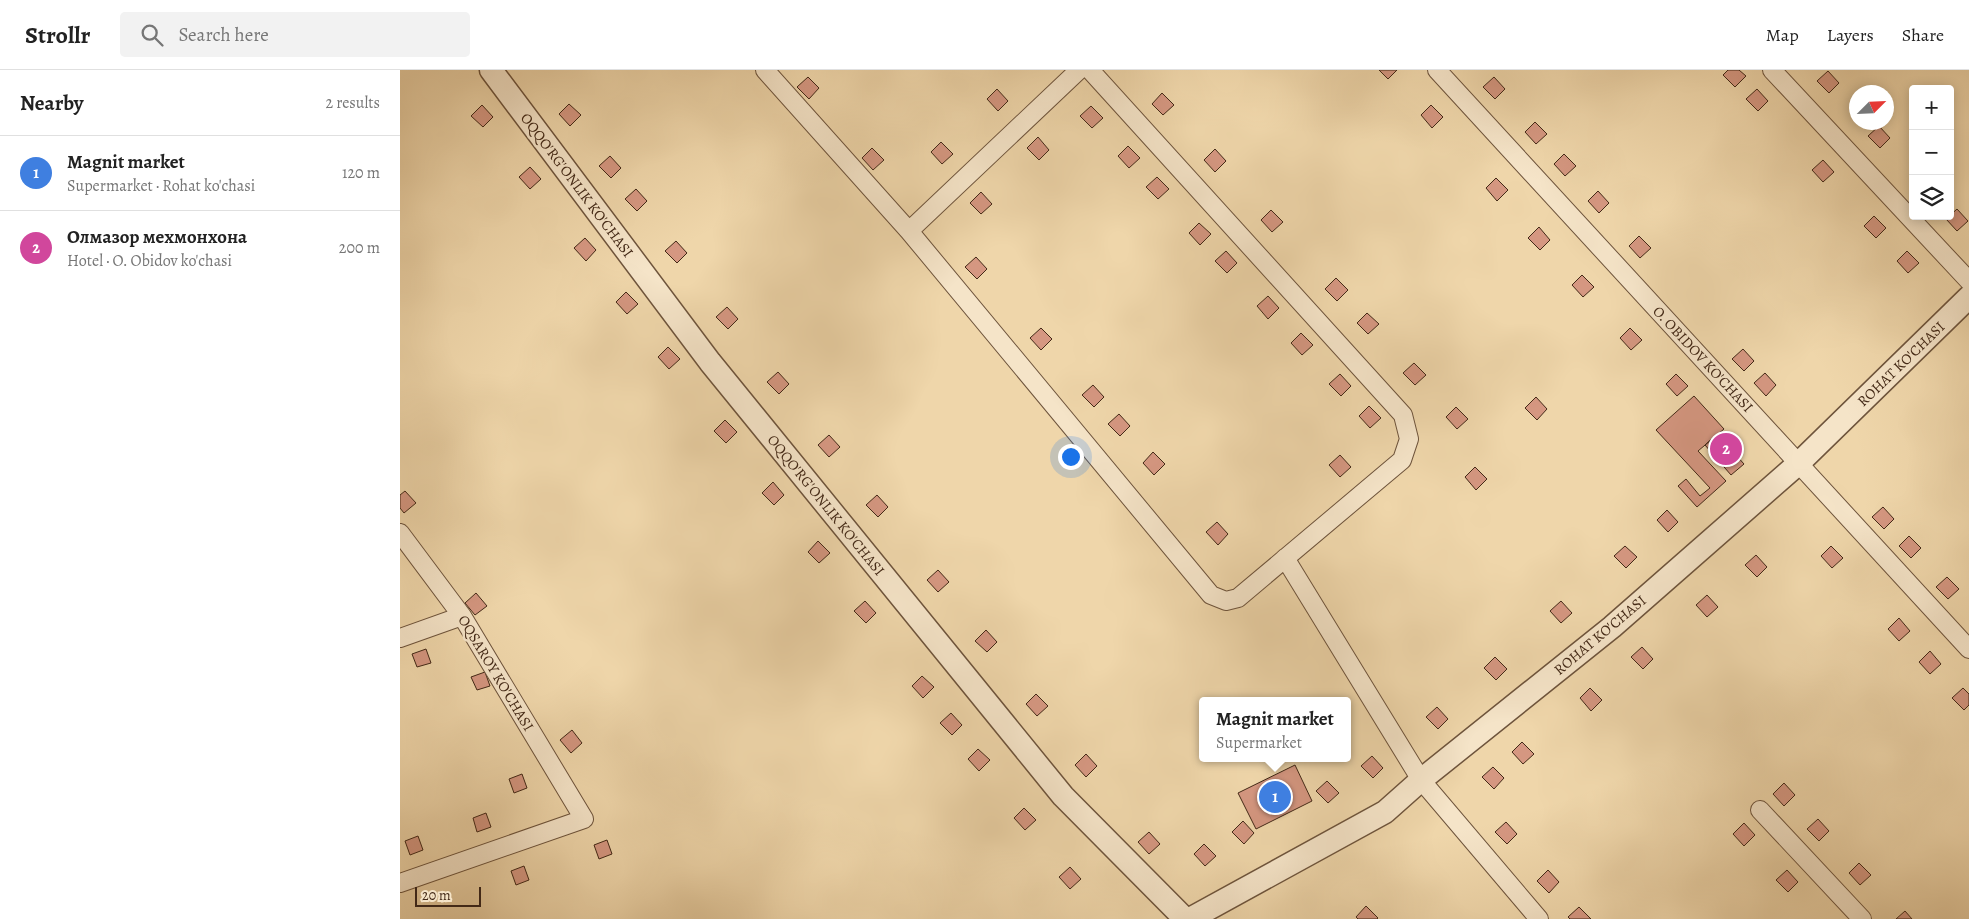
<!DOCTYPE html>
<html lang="en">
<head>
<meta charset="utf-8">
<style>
	:root { --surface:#fff; --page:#f2f2f2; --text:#222; --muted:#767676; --line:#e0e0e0; --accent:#8f2418 }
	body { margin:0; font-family:Alegreya,serif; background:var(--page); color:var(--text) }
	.controls { position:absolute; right:15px; top:15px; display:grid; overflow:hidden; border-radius:5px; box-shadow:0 2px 12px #0003 }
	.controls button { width:45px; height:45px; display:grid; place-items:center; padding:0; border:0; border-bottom:1px solid var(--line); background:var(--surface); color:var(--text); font:25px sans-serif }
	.compass { position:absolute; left:1449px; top:15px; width:45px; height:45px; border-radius:50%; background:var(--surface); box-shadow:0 2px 12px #0003; rotate:66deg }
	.scale { position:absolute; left:15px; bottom:12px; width:66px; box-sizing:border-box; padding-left:5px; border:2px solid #432917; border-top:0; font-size:14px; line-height:18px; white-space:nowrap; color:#432917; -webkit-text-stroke:4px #f5e4c8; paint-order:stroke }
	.you { position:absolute; left:670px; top:386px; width:18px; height:18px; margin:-12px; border:4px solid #fff; border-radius:50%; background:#1a73e8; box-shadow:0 0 0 8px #1a73e833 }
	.badge { display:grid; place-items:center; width:32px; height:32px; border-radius:50%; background:var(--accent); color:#fff; font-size:16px; font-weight:700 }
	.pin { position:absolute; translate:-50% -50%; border:2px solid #fff; box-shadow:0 1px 5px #0006 }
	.popup { position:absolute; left:799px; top:627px; width:152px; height:65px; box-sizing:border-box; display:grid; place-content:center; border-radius:5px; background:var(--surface); filter:drop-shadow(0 1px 4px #0005); font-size:16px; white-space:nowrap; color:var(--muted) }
	.popup b { font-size:19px; color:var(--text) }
	.popup::after { content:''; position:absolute; left:50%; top:100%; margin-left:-10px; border:10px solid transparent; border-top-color:var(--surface) }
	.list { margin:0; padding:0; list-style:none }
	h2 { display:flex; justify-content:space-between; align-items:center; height:65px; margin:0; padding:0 20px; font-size:21px }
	h2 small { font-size:16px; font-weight:400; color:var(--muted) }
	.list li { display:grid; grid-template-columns:32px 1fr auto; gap:15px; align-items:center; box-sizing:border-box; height:75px; padding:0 20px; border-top:1px solid var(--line) }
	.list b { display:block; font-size:19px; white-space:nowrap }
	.list p { margin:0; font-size:16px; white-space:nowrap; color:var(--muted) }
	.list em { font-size:16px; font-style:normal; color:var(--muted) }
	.icon { flex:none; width:28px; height:28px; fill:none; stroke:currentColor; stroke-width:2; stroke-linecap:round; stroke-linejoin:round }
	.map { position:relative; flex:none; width:1569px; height:849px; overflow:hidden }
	header { display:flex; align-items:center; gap:30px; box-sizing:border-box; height:70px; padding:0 25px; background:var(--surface); border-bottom:1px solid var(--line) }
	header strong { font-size:24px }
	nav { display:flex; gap:28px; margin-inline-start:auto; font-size:18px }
	.search { width:350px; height:45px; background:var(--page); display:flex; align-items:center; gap:12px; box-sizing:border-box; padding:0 18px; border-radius:5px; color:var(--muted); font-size:19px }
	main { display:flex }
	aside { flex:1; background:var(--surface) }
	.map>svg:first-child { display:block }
	.building { fill:#d59781; stroke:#432917 }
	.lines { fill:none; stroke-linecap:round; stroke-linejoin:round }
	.minor-casing { stroke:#6e543c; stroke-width:20 }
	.tertiary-casing { stroke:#6e543c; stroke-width:25 }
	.minor { stroke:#f5e4c8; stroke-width:18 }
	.tertiary { stroke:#f5e4c8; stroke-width:22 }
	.labels { text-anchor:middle; stroke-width:5; stroke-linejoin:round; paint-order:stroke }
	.street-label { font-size:15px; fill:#432917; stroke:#f5e4c8 }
</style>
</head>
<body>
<header>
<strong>Strollr</strong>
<div class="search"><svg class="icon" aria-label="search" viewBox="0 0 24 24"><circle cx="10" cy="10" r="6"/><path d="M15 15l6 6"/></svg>Search here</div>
<nav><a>Map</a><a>Layers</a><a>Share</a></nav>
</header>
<main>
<aside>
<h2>Nearby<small>2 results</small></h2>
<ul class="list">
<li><span class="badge" style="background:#3f7fe0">1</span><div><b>Magnit market</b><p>Supermarket · Rohat ko'chasi</p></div><em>120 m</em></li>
<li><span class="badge" style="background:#d1479c">2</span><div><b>Олмазор мехмонхона</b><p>Hotel · O. Obidov ko'chasi</p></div><em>200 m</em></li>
</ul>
</aside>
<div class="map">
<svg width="1569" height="849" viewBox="0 0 1569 849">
	<rect width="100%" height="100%" fill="#efd6aa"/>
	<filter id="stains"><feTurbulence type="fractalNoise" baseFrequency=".004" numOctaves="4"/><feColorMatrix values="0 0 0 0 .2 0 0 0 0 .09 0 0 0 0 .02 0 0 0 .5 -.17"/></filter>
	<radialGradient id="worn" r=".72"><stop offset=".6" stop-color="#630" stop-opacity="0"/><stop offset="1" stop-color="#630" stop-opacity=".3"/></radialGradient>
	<path class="building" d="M 979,0 L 997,0 L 988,9 Z
		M 1328,0 L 1339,0 L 1346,6 L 1335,17 L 1323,5 Z
		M 1428,1 L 1439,13 L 1429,23 L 1417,11 Z
		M 408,7 L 419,18 L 409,29 L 397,17 Z
		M 1094,7 L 1105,19 L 1095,29 L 1083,17 Z
		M 597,19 L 608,31 L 598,41 L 587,29 Z
		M 1357,19 L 1368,31 L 1358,41 L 1346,29 Z
		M 762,23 L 774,35 L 763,45 L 752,34 Z
		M 169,34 L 181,45 L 170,56 L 159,44 Z
		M 82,35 L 93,47 L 83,57 L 71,46 Z
		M 1031,35 L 1043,47 L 1032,58 L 1021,45 Z
		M 691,36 L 703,48 L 692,58 L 680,46 Z
		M 1135,52 L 1147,64 L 1136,74 L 1125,62 Z
		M 1479,56 L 1490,68 L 1480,78 L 1468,66 Z
		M 638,67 L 649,80 L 639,90 L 627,78 Z
		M 541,72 L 553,84 L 542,94 L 531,82 Z
		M 728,76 L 740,88 L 729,98 L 718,86 Z
		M 472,78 L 484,90 L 473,100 L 462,88 Z
		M 815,79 L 826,91 L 815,102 L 804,90 Z
		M 1164,84 L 1176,96 L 1165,106 L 1154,94 Z
		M 210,86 L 221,98 L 211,108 L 199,96 Z
		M 1423,90 L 1434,102 L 1423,112 L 1412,100 Z
		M 130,97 L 141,109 L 130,119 L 119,107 Z
		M 757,107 L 769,119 L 758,129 L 746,117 Z
		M 1096,108 L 1108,120 L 1097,131 L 1086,118 Z
		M 236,119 L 247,131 L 237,141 L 225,129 Z
		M 1198,121 L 1209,133 L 1199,143 L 1188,131 Z
		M 581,122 L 592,134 L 581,144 L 570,133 Z
		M 1557,139 L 1568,151 L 1557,161 L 1546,149 Z
		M 871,140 L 883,152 L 872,162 L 861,150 Z
		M 1474,146 L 1486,158 L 1476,168 L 1464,156 Z
		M 799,153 L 811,164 L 800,175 L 789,163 Z
		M 1139,157 L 1150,170 L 1140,180 L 1128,168 Z
		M 1239,166 L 1251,178 L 1240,188 L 1229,176 Z
		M 185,168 L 196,180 L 186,191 L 174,178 Z
		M 276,171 L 287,183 L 277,193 L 265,181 Z
		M 826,181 L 837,193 L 827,203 L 815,191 Z
		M 1507,181 L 1519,193 L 1508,203 L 1497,191 Z
		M 576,187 L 587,199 L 577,209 L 565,197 Z
		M 1182,205 L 1194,217 L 1183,227 L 1172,215 Z
		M 936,208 L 948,220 L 937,231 L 925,219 Z
		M 226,222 L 238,234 L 227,244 L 216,232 Z
		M 868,226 L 879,238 L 868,249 L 857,236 Z
		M 327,237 L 338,249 L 328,259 L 316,247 Z
		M 967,243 L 979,254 L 968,264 L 957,253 Z
		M 641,258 L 652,269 L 641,280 L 630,268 Z
		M 1230,258 L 1242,270 L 1231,280 L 1220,268 Z
		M 901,263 L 913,275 L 902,285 L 891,273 Z
		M 268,277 L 280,289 L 269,299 L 258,287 Z
		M 1343,279 L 1354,291 L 1344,301 L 1332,289 Z
		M 1014,293 L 1026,305 L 1015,315 L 1003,303 Z
		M 378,302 L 389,314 L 379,324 L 367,312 Z
		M 1365,303 L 1376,315 L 1366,326 L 1354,313 Z
		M 940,304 L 951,316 L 941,326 L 929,314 Z
		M 1276,304 L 1288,316 L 1277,326 L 1266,314 Z
		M 693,315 L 704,327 L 694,337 L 682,325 Z
		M 1294,326 L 1324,359 L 1298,381 L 1326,411 L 1297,437 L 1278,416 L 1286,409 L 1300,426 L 1310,418 L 1256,360 Z
		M 1136,327 L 1147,339 L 1137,350 L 1125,338 Z
		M 969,336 L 981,348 L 970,358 L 959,346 Z
		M 1056,337 L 1068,349 L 1057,359 L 1046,347 Z
		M 719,344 L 730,356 L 720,366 L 708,354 Z
		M 325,350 L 337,362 L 326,373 L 314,361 Z
		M 1317,364 L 1344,394 L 1331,405 L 1305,375 Z
		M 429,365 L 440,377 L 429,387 L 418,375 Z
		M 753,382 L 765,394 L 754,405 L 743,393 Z
		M 940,385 L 951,397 L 940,407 L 929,395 Z
		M 1075,397 L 1087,409 L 1076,420 L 1065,407 Z
		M 373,412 L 384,425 L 374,435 L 362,423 Z
		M 5,421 L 16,433 L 4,443 L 0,438 L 0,425 Z
		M 477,425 L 488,437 L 478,447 L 466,435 Z
		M 1483,437 L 1494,449 L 1484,459 L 1472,447 Z
		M 1267,440 L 1278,452 L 1268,462 L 1257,450 Z
		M 817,452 L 828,464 L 818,475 L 806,462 Z
		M 1509,466 L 1521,478 L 1511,488 L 1499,476 Z
		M 418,471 L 430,483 L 419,493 L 408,482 Z
		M 1225,476 L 1237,487 L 1226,498 L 1214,486 Z
		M 1431,476 L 1443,488 L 1432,498 L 1421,486 Z
		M 1356,485 L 1367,497 L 1357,507 L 1345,495 Z
		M 538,500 L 549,512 L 538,522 L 527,510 Z
		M 1547,507 L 1559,519 L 1548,529 L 1536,517 Z
		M 76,523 L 87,536 L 75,545 L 65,533 Z
		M 1307,525 L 1318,537 L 1307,547 L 1296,535 Z
		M 465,531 L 476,543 L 466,553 L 454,541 Z
		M 1161,531 L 1172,543 L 1161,553 L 1150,541 Z
		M 1499,548 L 1510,561 L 1499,571 L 1488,559 Z
		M 586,560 L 597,572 L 587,582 L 575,571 Z
		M 1242,577 L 1253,589 L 1243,599 L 1231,587 Z
		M 26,579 L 31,593 L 17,597 L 12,584 Z
		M 1530,581 L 1541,594 L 1530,604 L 1519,592 Z
		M 1095,587 L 1107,599 L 1096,610 L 1084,598 Z
		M 85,602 L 90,616 L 77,620 L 71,607 Z
		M 522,606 L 534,617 L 523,628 L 512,616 Z
		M 1190,618 L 1202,630 L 1191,641 L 1180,628 Z
		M 1563,618 L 1569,624 L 1569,635 L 1564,640 L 1552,628 Z
		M 636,624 L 648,636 L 637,646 L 626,634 Z
		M 1037,637 L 1048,649 L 1038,659 L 1026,647 Z
		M 551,643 L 562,655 L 552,665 L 540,653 Z
		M 172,660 L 182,673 L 171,683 L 160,670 Z
		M 1122,672 L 1134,684 L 1123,694 L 1112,682 Z
		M 578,679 L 590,690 L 579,701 L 568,689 Z
		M 686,684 L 697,696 L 686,707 L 675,695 Z
		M 972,686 L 983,698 L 973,708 L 961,696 Z
		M 895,695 L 912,731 L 856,759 L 838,723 Z
		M 1093,697 L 1104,708 L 1094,719 L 1082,707 Z
		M 122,704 L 127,718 L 114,723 L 109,709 Z
		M 927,711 L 939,723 L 928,733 L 916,721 Z
		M 1384,713 L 1395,725 L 1384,736 L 1373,724 Z
		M 624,738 L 636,750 L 625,760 L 614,748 Z
		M 86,743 L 91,757 L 77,762 L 73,748 Z
		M 1418,749 L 1429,761 L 1419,771 L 1407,759 Z
		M 843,751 L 854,763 L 844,774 L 832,762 Z
		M 1106,752 L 1117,764 L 1107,774 L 1095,762 Z
		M 1344,753 L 1355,765 L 1344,776 L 1333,764 Z
		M 749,762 L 760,774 L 749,784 L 738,772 Z
		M 18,766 L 23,780 L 10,785 L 5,771 Z
		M 207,770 L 212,784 L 199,789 L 194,775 Z
		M 804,774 L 816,786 L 805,796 L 794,784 Z
		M 1459,793 L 1471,805 L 1460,815 L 1449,803 Z
		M 124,796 L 129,810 L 116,815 L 111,801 Z
		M 670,797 L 681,809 L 670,819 L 659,807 Z
		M 1148,800 L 1159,812 L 1149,823 L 1137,811 Z
		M 1387,800 L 1398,812 L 1388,822 L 1376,810 Z
		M 966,836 L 978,848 L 977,849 L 958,849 L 956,847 Z
		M 1179,837 L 1191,849 L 1170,849 L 1168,847 Z
		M 1505,841 L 1512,849 L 1496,849 Z"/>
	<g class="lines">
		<g class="minor-casing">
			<path id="minor" d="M 365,0 L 509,161 L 811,525 L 826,531 L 838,528 L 1002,390 L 1009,369 L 1003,345 L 690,0
				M 1037,0 L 1569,579
				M 1372,0 L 1569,211
				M 509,161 L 679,0
				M 0,463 L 62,546 L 184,749 L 0,813
				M 885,488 L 1021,710 L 1139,849
				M 0,568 L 62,546
				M 1360,740 L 1462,849"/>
		</g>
		<g class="tertiary-casing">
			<path id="tertiary" d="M 91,0 L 310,292 L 663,726 L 785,849
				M 790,849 L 985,742 L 1021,710 L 1212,557 L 1399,393 L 1569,227"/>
		</g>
		<use href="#minor" class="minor"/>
		<use href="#tertiary" class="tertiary"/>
	</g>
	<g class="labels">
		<g class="street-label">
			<text transform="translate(177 115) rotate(53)" y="5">OQQO'RG'ONLIK KO'CHASI</text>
			<text transform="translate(1303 289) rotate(47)" y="5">O. OBIDOV KO'CHASI</text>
			<text transform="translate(1501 294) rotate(-44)" y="5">ROHAT KO'CHASI</text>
			<text transform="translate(426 435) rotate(51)" y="5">OQQO'RG'ONLIK KO'CHASI</text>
			<text transform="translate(1200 565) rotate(-40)" y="5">ROHAT KO'CHASI</text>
			<text transform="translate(96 603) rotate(59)" y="5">OQSAROY KO'CHASI</text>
		</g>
	</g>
	<rect width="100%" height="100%" filter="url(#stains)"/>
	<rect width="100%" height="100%" fill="url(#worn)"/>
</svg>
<div class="controls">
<button>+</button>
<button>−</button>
<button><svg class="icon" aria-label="layers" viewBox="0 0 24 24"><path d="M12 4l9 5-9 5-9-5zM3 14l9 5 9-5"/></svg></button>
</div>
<svg class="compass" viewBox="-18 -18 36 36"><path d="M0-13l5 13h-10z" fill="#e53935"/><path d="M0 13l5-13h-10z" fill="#767676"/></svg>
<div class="scale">20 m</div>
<div class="you"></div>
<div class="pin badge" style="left:875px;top:727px;background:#3f7fe0">1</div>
<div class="popup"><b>Magnit market</b>Supermarket</div>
<div class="pin badge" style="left:1326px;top:379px;background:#d1479c">2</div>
</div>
</main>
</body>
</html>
